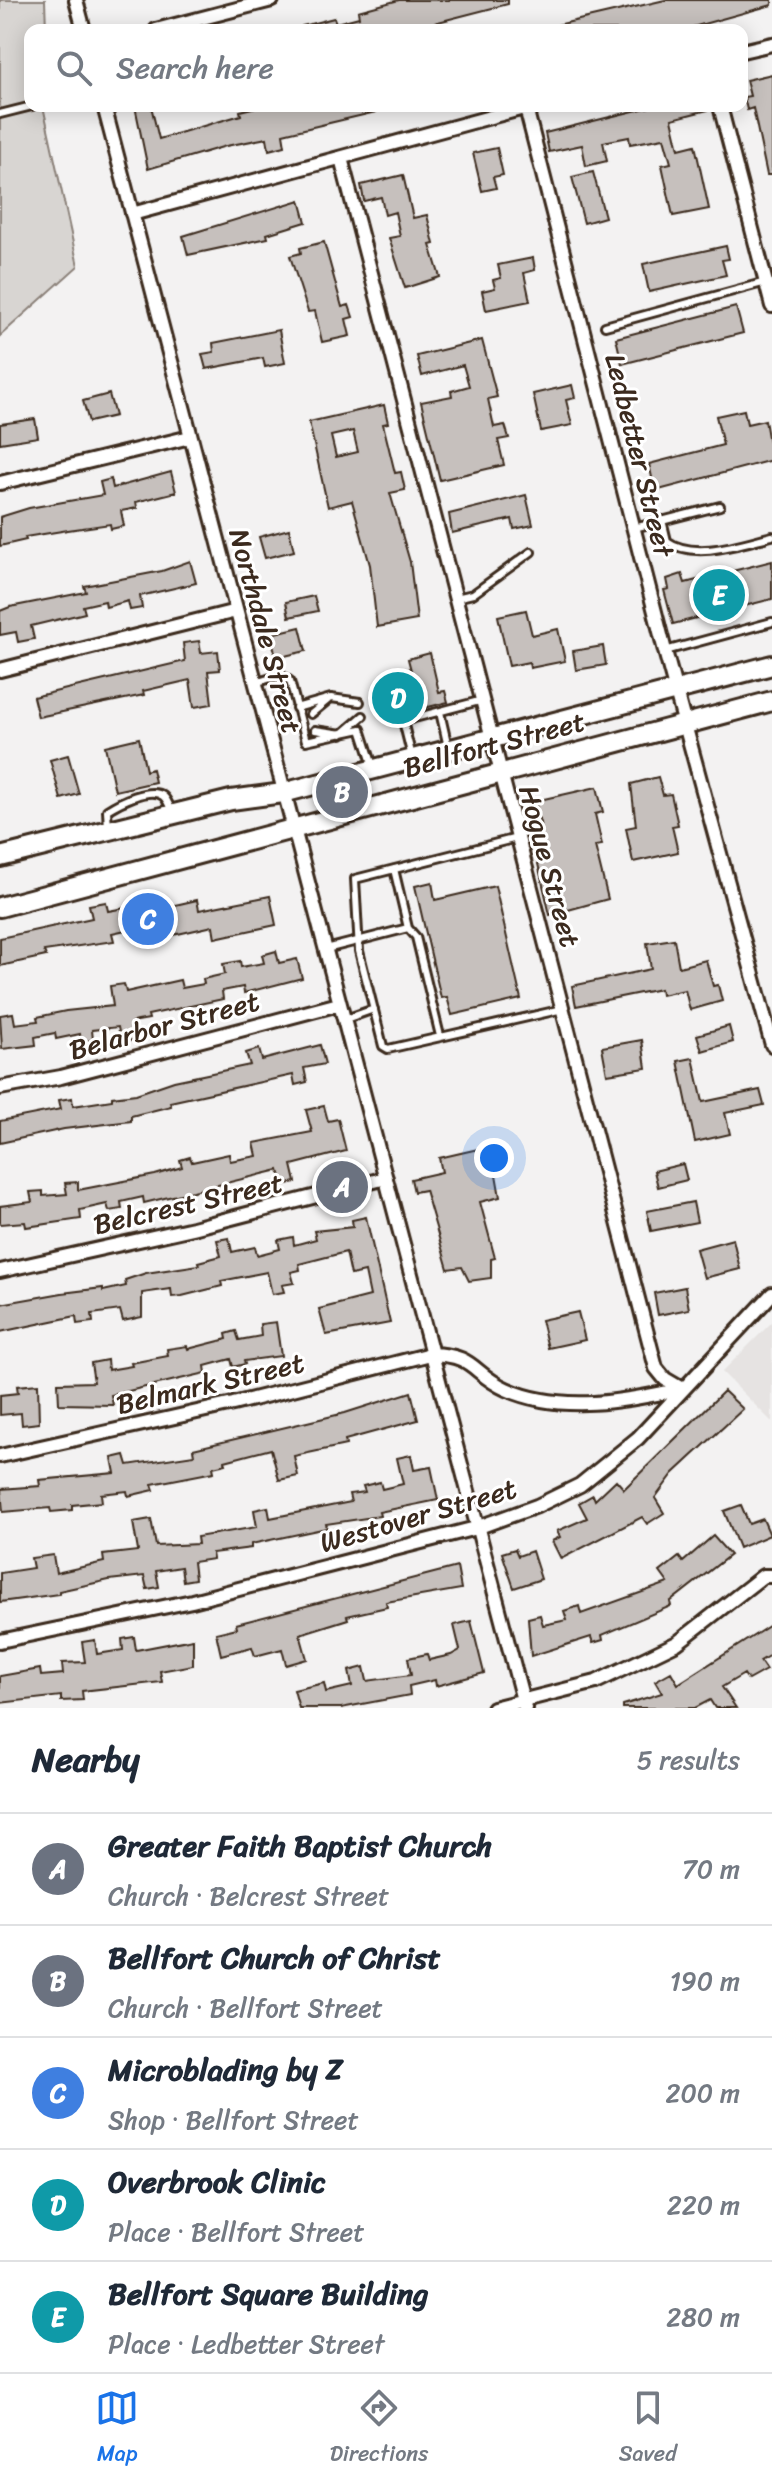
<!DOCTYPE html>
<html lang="en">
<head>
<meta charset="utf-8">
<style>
	:root { --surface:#fff; --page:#f2f2f3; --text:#1f2937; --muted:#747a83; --line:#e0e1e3; --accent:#1a73e8 }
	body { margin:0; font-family:Sriracha,sans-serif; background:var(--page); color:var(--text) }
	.you { position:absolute; left:494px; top:1158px; width:28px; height:28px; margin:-20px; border:6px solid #fff; border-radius:50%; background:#1a73e8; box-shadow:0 0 0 12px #1a73e833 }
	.badge { display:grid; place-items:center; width:52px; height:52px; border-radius:50%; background:var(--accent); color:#fff; font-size:26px; font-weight:700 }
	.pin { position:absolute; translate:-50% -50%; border:4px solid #fff; box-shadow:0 2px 8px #0006 }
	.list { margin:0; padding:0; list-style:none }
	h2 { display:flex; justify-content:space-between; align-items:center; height:104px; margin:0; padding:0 32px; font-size:34px }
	h2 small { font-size:26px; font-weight:400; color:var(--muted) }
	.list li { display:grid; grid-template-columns:52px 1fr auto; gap:24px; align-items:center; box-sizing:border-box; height:112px; padding:0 32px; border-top:2px solid var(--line) }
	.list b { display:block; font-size:30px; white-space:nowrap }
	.list p { margin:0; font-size:26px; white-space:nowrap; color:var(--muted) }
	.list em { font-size:26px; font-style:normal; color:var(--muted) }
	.icon { flex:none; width:44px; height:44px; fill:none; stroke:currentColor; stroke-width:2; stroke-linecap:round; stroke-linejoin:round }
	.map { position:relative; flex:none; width:772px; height:1708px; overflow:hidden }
	.search { position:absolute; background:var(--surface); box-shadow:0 4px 20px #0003; left:24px; right:24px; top:24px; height:88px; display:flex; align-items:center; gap:20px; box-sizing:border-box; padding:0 28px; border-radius:16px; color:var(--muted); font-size:30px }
	.sheet { height:664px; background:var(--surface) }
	nav { display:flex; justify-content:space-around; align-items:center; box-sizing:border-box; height:112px; border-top:2px solid var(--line); background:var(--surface); font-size:22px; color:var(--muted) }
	nav a { display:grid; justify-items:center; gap:4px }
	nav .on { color:var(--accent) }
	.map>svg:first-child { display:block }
	.built { fill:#e6e3e2 }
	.green { fill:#d8d5d2; stroke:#8a8078; stroke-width:2 }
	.building { fill:#c6c0bd; stroke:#3b2a1e; stroke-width:2; fill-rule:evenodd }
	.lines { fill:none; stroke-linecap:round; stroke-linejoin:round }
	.service-casing { stroke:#3b2a1e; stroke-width:12 }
	.minor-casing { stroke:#3b2a1e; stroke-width:18 }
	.secondary-casing { stroke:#3b2a1e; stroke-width:24 }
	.service { stroke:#fff; stroke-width:6 }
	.minor { stroke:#fff; stroke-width:12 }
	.secondary { stroke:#fff; stroke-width:18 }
	.labels { text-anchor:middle; stroke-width:6; stroke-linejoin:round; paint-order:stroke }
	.street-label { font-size:28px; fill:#3b2a1e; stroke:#fff }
</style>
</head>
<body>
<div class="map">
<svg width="772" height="1708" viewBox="0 0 772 1708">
	<rect width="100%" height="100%" fill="#f3f2f2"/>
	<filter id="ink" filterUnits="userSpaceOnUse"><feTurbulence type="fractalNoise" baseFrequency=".0125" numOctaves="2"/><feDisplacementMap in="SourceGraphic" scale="16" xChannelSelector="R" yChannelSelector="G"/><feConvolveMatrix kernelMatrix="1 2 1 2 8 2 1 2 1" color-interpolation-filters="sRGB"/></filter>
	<g filter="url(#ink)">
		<path class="built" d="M 772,1322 L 772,1422 L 722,1372 Z"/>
		<path class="green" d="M 0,0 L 45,0 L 46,30 L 30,30 L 30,106 L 43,106 L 78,266 L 0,336 Z"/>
		<path class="building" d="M 399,0 L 508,0 L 508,4 L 407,30 L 302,30 L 302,26 L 334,18 L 336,23 L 359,17 L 358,11 Z
			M 665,0 L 772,0 L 772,5 L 682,30 L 558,30 L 557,25 Z
			M 772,74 L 772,175 L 767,175 L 753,108 L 747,110 L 744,97 L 750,96 L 746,80 Z
			M 135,106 L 151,106 L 159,139 L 241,115 L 240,111 L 260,106 L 375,106 L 376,112 L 283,134 L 285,146 L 269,150 L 267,138 L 226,146 L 148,169 Z
			M 654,106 L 708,106 L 708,110 L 672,119 L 679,149 L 695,145 L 709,209 L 673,216 L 662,165 L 671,163 L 664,138 L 630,144 L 629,137 L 603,142 L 607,161 L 586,166 L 582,145 L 549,152 L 545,133 Z
			M 497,148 L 503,175 L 493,177 L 496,188 L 482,191 L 473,153 Z
			M 593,172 L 605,217 L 584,223 L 572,177 Z
			M 403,175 L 413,218 L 427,215 L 434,244 L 430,245 L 440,277 L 405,288 L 389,238 L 400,236 L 395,212 L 385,215 L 381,197 L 364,201 L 361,185 Z
			M 300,200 L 306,222 L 267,234 L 268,238 L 188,255 L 183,236 Z
			M 324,242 L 342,307 L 349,305 L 353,317 L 346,319 L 350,336 L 322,342 L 315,311 L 308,312 L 290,256 L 301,253 L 300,248 Z
			M 726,246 L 729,259 L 722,260 L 726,275 L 649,292 L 643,264 Z
			M 533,258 L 535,270 L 524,273 L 530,301 L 486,310 L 482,291 L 495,288 L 493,280 L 501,278 L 498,265 Z
			M 736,307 L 743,333 L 622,364 L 616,338 Z
			M 279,330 L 285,363 L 265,367 L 263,358 L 206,369 L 202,354 L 214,352 L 213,343 Z
			M 482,340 L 497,397 L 488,399 L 494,427 L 505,425 L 509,438 L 498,440 L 504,465 L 440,480 L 421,402 L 452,396 L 451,391 L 469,386 L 463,365 L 422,376 L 417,356 Z
			M 572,385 L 575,398 L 566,400 L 572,425 L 541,431 L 533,394 Z
			M 109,394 L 115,416 L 89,422 L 83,401 Z
			M 384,405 L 388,423 L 383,424 L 395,473 L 401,472 L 405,490 L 390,493 L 410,562 L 417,620 L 377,627 L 370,565 L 352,501 L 328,507 L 309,422 ZM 353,431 L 358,452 L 336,457 L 331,436 Z
			M 744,410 L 747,424 L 765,420 L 772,460 L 655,491 L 649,464 L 723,445 L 716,416 Z
			M 35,419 L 38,437 L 0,443 L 0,424 Z
			M 171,472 L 176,492 L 136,502 L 137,508 L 121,511 L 124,526 L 111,529 L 110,524 L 68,530 L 25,537 L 26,540 L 0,546 L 0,517 L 29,508 L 103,495 L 100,482 L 111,479 L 113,488 Z
			M 526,495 L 533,525 L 514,529 L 512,519 L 452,533 L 449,514 Z
			M 289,529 L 294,551 L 265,558 L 259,537 Z
			M 190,561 L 196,583 L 140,596 L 142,608 L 130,610 L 128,601 L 106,607 L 105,601 L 83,606 L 85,613 L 31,626 L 34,639 L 18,642 L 16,632 L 0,635 L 0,611 L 10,607 L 86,592 L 84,586 L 162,571 Z
			M 772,561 L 772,599 L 673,624 L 664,590 L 669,589 L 667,579 L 682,574 L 685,583 Z
			M 314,596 L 318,611 L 289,617 L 286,602 Z
			M 526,610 L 532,635 L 558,629 L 565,661 L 530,668 L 529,662 L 509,666 L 498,616 Z
			M 300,627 L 306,651 L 276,658 L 271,634 Z
			M 199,641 L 201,653 L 218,651 L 220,670 L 208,671 L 212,704 L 194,707 L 190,680 L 143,691 L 144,695 L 38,717 L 33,697 L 185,661 L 183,643 Z
			M 603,646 L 606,665 L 576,670 L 573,651 Z
			M 430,653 L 439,692 L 445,691 L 448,702 L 389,717 L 381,685 L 413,678 L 408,659 Z
			M 139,738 L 146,771 L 152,769 L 155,782 L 115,791 L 105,746 Z
			M 68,755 L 79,794 L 61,799 L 50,760 Z
			M 658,777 L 663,795 L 671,794 L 678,825 L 672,826 L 678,852 L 633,862 L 626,828 L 636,826 L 631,784 Z
			M 597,787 L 603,812 L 595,814 L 602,845 L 595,846 L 608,899 L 550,915 L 531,834 L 542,832 L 535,801 Z
			M 432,882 L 435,900 L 495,886 L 521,999 L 452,1015 L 447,997 L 441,998 L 415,886 Z
			M 270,896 L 276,925 L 215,938 L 213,926 L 138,943 L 135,928 L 112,933 L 114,941 L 44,951 L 46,956 L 0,966 L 0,938 L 92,918 L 89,905 L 106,902 L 108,911 L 125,908 L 127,916 L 197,900 L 199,910 Z
			M 674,939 L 679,967 L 706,960 L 713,986 L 718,985 L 722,1001 L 690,1010 L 685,990 L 661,995 L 660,989 L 576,1006 L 572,986 L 651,969 L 647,943 Z
			M 276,951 L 279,963 L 297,959 L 302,978 L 244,993 L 243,987 L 222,991 L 223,999 L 148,1015 L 149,1019 L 132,1022 L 135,1040 L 121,1042 L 118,1027 L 92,1030 L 93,1040 L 81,1042 L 80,1034 L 56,1039 L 55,1033 L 35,1037 L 36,1045 L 2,1049 L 0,1015 L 13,1013 L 15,1024 L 38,1021 L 37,1017 L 66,1011 L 113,1006 L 110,986 L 124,984 L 126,992 L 180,980 L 182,988 L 204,984 L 203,979 L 225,974 L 223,964 L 240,961 L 241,967 L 264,963 L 262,955 Z
			M 729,1026 L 733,1042 L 702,1051 L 697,1035 Z
			M 642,1040 L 646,1068 L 607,1074 L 602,1047 Z
			M 320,1045 L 325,1064 L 304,1068 L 307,1082 L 295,1085 L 293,1075 L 170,1102 L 171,1106 L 131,1116 L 131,1121 L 64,1129 L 0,1143 L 0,1121 L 61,1109 L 59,1100 L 72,1098 L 73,1106 L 112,1100 L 112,1097 L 136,1094 L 174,1081 L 250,1065 L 246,1053 L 259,1049 L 262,1060 Z
			M 693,1058 L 703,1102 L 760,1090 L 764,1105 L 725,1113 L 730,1134 L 695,1142 L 678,1061 Z
			M 324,1106 L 328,1121 L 338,1119 L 346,1151 L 292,1165 L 296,1182 L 283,1185 L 279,1170 L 144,1203 L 143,1197 L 121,1202 L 122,1209 L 109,1211 L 107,1204 L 80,1210 L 81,1219 L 26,1227 L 25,1222 L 0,1224 L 0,1206 L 32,1202 L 30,1192 L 43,1191 L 43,1196 L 67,1194 L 65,1183 L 78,1182 L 78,1190 L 155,1175 L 182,1167 L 180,1160 L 190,1157 L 192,1162 L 229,1154 L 230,1161 L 257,1156 L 254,1143 L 312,1132 L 306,1110 Z
			M 491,1146 L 500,1197 L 480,1202 L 495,1258 L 491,1259 L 491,1278 L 469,1281 L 462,1267 L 448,1269 L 425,1190 L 414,1192 L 411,1179 L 442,1172 L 439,1158 Z
			M 683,1164 L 687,1180 L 658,1187 L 654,1171 Z
			M 693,1202 L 697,1222 L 651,1231 L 647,1211 Z
			M 366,1217 L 390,1323 L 326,1335 L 319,1309 L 370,1296 L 365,1272 L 351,1275 L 346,1252 L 299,1264 L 300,1270 L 291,1272 L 294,1283 L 282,1285 L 284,1292 L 272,1294 L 267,1272 L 221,1281 L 222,1286 L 182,1296 L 172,1297 L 171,1289 L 142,1293 L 142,1317 L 123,1321 L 120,1310 L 92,1314 L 93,1322 L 77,1324 L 76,1316 L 0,1332 L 0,1304 L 62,1293 L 103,1288 L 103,1291 L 126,1286 L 125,1280 L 146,1273 L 199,1265 L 198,1262 L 221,1256 L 217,1240 L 229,1238 L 232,1252 L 255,1247 L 257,1255 L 280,1249 L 278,1240 L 293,1237 L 294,1245 L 316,1239 L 314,1231 L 353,1227 L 352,1220 Z
			M 733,1239 L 740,1269 L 704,1278 L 696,1249 Z
			M 685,1287 L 689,1309 L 658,1315 L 654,1293 Z
			M 578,1312 L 585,1340 L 548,1348 L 541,1320 Z
			M 276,1322 L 281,1356 L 244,1361 L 245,1364 L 233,1367 L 231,1359 L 205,1366 L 206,1373 L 111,1395 L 113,1405 L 59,1404 L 58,1383 L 94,1382 L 91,1363 L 107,1360 L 108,1370 L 132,1366 L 131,1363 L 168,1356 L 167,1349 L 187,1346 L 188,1349 L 227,1339 L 226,1334 L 236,1331 L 239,1340 L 261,1336 L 260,1324 Z
			M 38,1384 L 39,1423 L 22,1425 L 21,1413 L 0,1415 L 0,1395 L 18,1393 L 17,1386 Z
			M 724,1391 L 743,1409 L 673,1474 L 655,1498 L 664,1513 L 647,1524 L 642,1517 L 561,1559 L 552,1541 L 560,1537 L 557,1531 L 587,1518 L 579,1503 L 593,1495 L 595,1500 L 616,1480 L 624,1489 Z
			M 411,1392 L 418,1420 L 345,1440 L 346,1445 L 294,1456 L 298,1476 L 279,1480 L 271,1449 L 225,1461 L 226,1464 L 213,1467 L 214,1472 L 152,1484 L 154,1490 L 128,1496 L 127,1491 L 101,1494 L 102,1502 L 72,1505 L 72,1510 L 51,1512 L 50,1508 L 3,1512 L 1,1489 L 40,1486 L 39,1480 L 115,1473 L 112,1458 L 125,1455 L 128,1465 L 194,1455 L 193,1449 L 345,1413 Z
			M 411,1455 L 414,1470 L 431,1467 L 438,1500 L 379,1512 L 380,1516 L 326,1524 L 327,1528 L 251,1544 L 251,1548 L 212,1553 L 213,1559 L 193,1562 L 195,1579 L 183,1581 L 181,1567 L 156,1571 L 159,1587 L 147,1589 L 144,1576 L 109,1580 L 59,1591 L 59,1594 L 0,1602 L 0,1573 L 33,1568 L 31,1558 L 53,1555 L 56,1573 L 104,1562 L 103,1555 L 138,1551 L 133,1522 L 151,1519 L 156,1546 L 198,1544 L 197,1537 L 257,1527 L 254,1510 L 268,1507 L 270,1518 L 351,1502 L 349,1494 L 365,1492 L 363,1486 L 380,1482 L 382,1489 L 403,1484 L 397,1458 Z
			M 741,1505 L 749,1524 L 763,1519 L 770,1535 L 739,1548 L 724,1511 Z
			M 713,1536 L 730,1555 L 670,1602 L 671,1606 L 602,1635 L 603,1640 L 593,1643 L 591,1637 L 531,1656 L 528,1618 L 540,1615 L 543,1625 L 567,1620 L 564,1611 L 579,1606 L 581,1614 L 668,1583 L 660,1572 L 679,1557 L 683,1562 Z
			M 515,1549 L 518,1556 L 532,1551 L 541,1579 L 514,1588 L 502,1553 Z
			M 457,1567 L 461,1589 L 386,1602 L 387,1607 L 347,1616 L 348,1619 L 300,1634 L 307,1659 L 286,1665 L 282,1649 L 255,1656 L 252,1647 L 221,1655 L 216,1633 L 237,1628 L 236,1624 Z
			M 471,1621 L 484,1673 L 436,1686 L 435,1680 L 409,1686 L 410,1695 L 341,1708 L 299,1708 L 294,1690 L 324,1683 L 326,1692 L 352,1686 L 349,1671 L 364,1667 L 367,1681 L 411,1675 L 408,1658 L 427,1654 L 429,1660 L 451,1655 L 460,1650 L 454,1625 Z
			M 772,1624 L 772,1654 L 760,1661 L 766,1670 L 748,1680 L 744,1674 L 722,1687 L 736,1708 L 715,1708 L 710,1700 L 695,1708 L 623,1708 L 623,1705 L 662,1693 L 655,1681 L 671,1672 L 678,1684 Z
			M 134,1637 L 136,1650 L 193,1639 L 193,1665 L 160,1671 L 162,1682 L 82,1691 L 83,1700 L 61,1701 L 61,1696 L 0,1703 L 0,1676 L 40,1669 L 41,1676 L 63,1674 L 62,1663 L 85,1662 L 82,1642 L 95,1640 L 97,1654 L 123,1650 L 122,1639 Z"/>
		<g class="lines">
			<g class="service-casing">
				<path id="service" d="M 0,114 L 32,106
					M 605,326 L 766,282
					M 662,520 L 667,541 C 694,561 743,543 772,536
					M 634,528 L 720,506
					M 456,598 L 473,594 L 531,552
					M 665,651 L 772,622
					M 255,683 L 281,675 L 290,681 L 306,741 L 361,729 L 373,766
					M 296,708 L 331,698 L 360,702
					M 440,712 L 448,747
					M 311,714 L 328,700
					M 315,730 L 342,734 L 363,716
					M 412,757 L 403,721 L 483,700
					M 108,828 L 107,810 C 118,803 150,786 163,796 C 167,799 170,807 172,812
					M 517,838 L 355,879 L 359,951 L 383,1046 L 388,1049 L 563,1009
					M 394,869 L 408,928 L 416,937 L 440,1036
					M 326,949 L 408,928
					M 343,1020 L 374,1009"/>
			</g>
			<g class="minor-casing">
				<path id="minor" d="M 76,0 L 84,30
					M 156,30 L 272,0
					M 742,51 L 772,44
					M 104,106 L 525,1708
					M 720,106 L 772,306
					M 526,108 L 665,651 L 772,1045
					M 341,158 L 656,1368 L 665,1379 L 682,1389
					M 132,214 L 531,106
					M 0,483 L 190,437
					M 0,670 L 236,611
					M 0,1088 L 61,1077 L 339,1004
					M 0,1271 L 193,1228 L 386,1178
					M 0,1456 L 233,1404 L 431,1354 C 476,1355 471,1373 506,1389 C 562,1414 626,1401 682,1389
					M 0,1641 L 192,1601 L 476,1528 L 537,1506 L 580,1485 L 638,1438 L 772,1294
					M 493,1708 L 596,1682 L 677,1643 L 763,1576 L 772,1576"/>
			</g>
			<g class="secondary-casing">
				<path id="secondary" d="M 0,857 L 231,800 L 283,793 L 772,665
					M 0,907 L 772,701"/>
			</g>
			<use href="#service" class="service"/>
			<use href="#minor" class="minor"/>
			<use href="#secondary" class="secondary"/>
		</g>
	</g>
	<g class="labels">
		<g class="street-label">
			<text transform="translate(640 455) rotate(76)" y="10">Ledbetter Street</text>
			<text transform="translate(266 631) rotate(75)" y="10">Northdale Street</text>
			<text transform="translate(494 744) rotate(-15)" y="10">Bellfort Street</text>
			<text transform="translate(550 866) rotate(75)" y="10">Hogue Street</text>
			<text transform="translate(164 1025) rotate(-15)" y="10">Belarbor Street</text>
			<text transform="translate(188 1203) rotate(-13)" y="10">Belcrest Street</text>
			<text transform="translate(210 1383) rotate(-13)" y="10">Belmark Street</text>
			<text transform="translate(418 1515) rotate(-16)" y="10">Westover Street</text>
		</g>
	</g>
</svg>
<div class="you"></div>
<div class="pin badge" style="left:342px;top:1187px;background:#6b7280">A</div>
<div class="pin badge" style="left:342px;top:792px;background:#6b7280">B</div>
<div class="pin badge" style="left:148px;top:919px;background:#3f7fe0">C</div>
<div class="pin badge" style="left:398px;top:698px;background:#0f9aa8">D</div>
<div class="pin badge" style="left:719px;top:595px;background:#0f9aa8">E</div>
<div class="search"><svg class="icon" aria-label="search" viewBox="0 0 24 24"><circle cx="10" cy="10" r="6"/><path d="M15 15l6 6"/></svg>Search here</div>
</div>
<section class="sheet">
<h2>Nearby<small>5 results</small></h2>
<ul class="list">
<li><span class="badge" style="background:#6b7280">A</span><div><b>Greater Faith Baptist Church</b><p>Church · Belcrest Street</p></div><em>70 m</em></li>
<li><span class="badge" style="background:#6b7280">B</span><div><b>Bellfort Church of Christ</b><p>Church · Bellfort Street</p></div><em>190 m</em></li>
<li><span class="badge" style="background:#3f7fe0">C</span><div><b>Microblading by Z</b><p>Shop · Bellfort Street</p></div><em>200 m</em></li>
<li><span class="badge" style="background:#0f9aa8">D</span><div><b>Overbrook Clinic</b><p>Place · Bellfort Street</p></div><em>220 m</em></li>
<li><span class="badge" style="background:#0f9aa8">E</span><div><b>Bellfort Square Building</b><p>Place · Ledbetter Street</p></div><em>280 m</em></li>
</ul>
</section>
<nav>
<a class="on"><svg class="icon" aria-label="map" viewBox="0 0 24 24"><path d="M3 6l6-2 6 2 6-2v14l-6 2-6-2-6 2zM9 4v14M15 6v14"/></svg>Map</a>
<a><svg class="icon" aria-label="directions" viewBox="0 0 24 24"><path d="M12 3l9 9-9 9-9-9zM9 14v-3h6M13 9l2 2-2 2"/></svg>Directions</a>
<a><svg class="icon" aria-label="saved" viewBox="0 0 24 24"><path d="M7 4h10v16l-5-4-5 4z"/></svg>Saved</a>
</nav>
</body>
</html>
